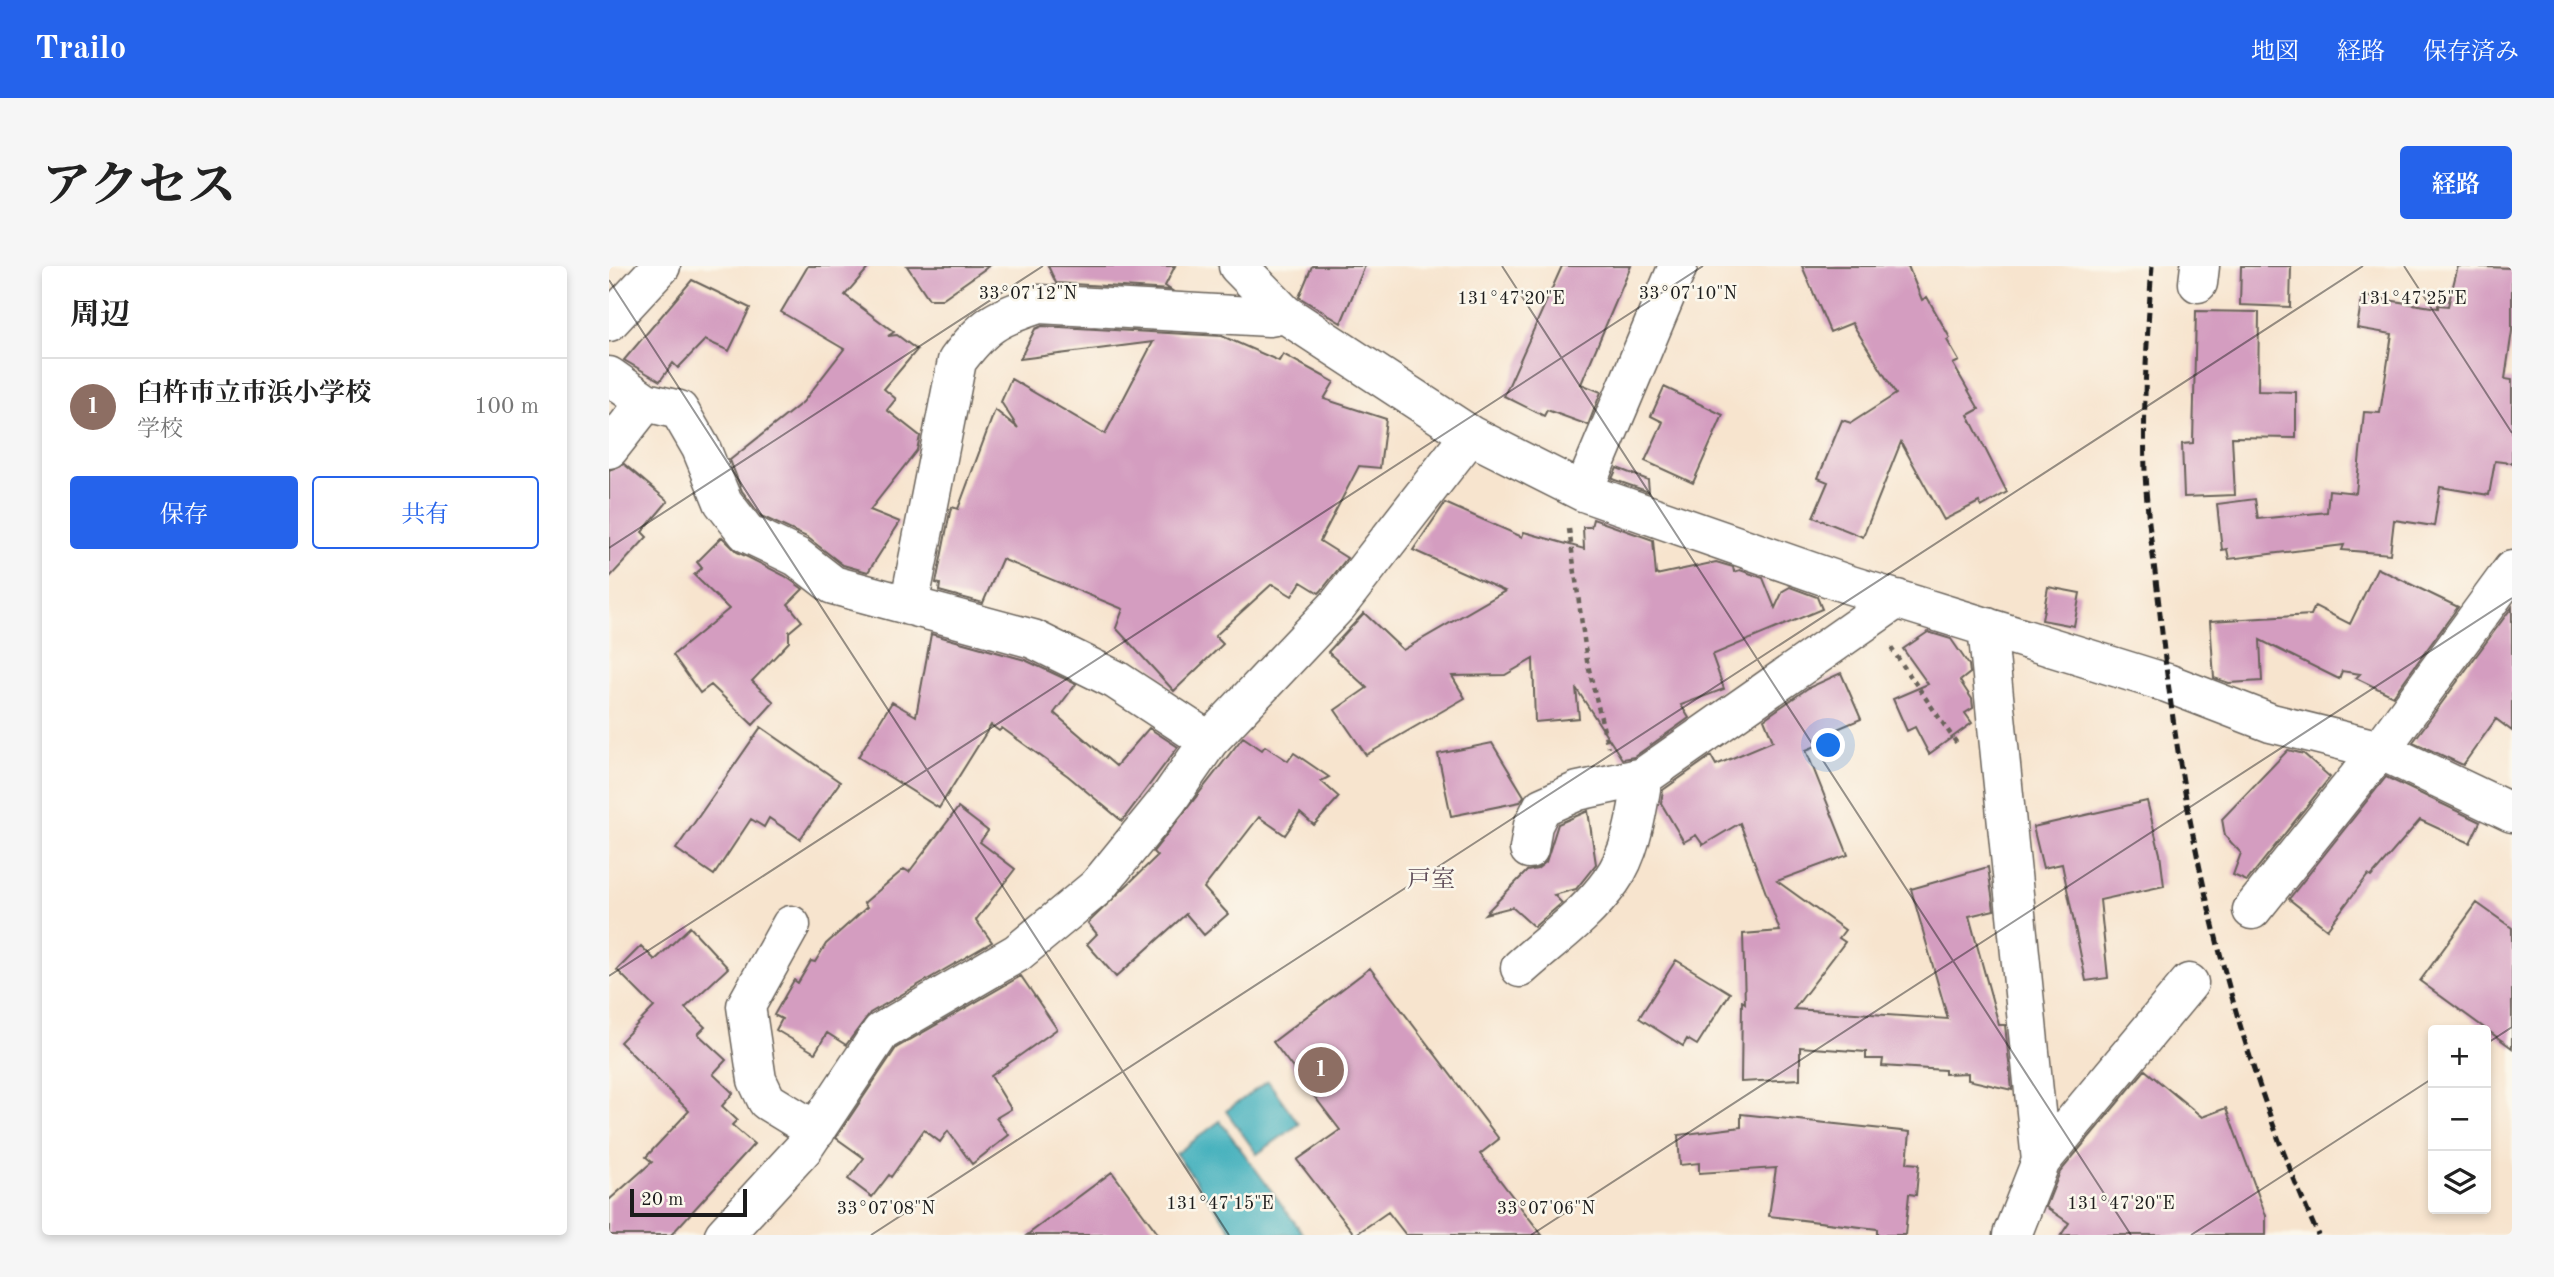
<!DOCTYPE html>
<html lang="ja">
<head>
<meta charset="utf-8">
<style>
	:root { --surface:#fff; --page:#f6f6f6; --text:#222; --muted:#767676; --line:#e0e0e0; --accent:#2563eb }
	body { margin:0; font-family:"Old Standard TT","Noto Serif JP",serif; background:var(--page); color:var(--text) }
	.controls { position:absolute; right:21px; bottom:21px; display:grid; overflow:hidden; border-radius:7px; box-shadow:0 4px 10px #0003 }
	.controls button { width:63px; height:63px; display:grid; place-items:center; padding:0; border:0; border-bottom:2px solid var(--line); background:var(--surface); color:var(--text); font:35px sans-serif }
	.scale { position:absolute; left:21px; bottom:18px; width:117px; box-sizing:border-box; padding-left:7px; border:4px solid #1c1c1c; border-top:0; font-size:19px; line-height:24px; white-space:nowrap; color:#1c1c1c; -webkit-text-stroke:5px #fbf7ec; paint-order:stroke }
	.you { position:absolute; left:1220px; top:480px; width:24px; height:24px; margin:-18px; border:5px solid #fff; border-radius:50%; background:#1a73e8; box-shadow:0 0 0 10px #1a73e833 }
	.badge { display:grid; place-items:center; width:46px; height:46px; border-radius:50%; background:var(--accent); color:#fff; font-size:23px; font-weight:700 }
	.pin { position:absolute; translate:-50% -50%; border:4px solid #fff; box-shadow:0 2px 7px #0006 }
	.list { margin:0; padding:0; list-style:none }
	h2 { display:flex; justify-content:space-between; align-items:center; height:91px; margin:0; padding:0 28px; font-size:30px }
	h2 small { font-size:23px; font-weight:400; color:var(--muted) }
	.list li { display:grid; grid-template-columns:46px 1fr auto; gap:21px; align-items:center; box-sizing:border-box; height:98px; padding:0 28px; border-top:2px solid var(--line) }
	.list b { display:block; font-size:26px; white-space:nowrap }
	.list p { margin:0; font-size:23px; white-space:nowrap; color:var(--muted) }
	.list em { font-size:23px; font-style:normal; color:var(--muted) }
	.actions { display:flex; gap:14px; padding:21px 28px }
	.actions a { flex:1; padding:16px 0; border:2px solid var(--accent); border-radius:7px; text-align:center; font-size:24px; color:var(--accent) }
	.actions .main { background:var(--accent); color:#fff }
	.icon { flex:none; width:38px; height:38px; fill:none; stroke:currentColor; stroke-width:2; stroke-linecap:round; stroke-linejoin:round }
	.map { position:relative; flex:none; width:1903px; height:969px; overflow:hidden; border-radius:7px }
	header { display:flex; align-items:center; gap:42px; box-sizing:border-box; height:98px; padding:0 35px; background:var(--accent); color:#fff }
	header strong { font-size:33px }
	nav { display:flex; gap:38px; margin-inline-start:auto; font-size:24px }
	.intro { display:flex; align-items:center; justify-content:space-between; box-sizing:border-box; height:168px; padding:0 42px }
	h1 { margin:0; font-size:49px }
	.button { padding:18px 32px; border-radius:7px; background:var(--accent); color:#fff; font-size:24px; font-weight:700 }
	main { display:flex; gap:42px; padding:0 42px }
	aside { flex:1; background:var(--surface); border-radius:7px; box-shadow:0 4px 10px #0003 }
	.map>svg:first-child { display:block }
	.water { fill:#3eaebb; stroke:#2d656c; stroke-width:2 }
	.building { fill:#d49dc0 }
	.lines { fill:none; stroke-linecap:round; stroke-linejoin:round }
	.minor-casing { stroke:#69625a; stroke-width:41 }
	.path { stroke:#69625a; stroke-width:4.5; stroke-dasharray:5 5; stroke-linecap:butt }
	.minor { stroke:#fff; stroke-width:38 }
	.rail { stroke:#1c1c1c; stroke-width:5; stroke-dasharray:10 5; stroke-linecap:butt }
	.ticks { fill:none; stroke:#1c1c1c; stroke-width:2; stroke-opacity:0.45 }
	.labels { text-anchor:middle; stroke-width:5; stroke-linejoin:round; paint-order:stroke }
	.quarter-label { font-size:24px; fill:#5c4955; stroke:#fbf7ec }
	.ticks-label { font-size:18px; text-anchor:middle; fill:#1c1c1c; stroke:#fbf7ec; stroke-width:5; stroke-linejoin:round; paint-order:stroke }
</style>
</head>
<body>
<header>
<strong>Trailo</strong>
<nav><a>地図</a><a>経路</a><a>保存済み</a></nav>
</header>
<div class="intro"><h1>アクセス</h1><a class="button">経路</a></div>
<main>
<aside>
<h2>周辺<small></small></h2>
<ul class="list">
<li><span class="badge" style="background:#8d6e63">1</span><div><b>臼杵市立市浜小学校</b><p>学校</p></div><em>100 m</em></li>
</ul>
<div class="actions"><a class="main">保存</a><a>共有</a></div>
</aside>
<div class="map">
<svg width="1903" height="969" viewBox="0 0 1903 969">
	<rect width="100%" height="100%" fill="#fbf7ec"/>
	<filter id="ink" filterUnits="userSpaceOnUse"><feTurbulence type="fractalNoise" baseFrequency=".0143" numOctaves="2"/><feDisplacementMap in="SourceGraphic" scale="14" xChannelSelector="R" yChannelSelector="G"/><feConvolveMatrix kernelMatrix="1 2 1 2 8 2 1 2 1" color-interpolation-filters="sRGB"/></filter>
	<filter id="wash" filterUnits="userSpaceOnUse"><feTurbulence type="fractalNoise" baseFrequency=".00686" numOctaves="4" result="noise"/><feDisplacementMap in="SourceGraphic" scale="28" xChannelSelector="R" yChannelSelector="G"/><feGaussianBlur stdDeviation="1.57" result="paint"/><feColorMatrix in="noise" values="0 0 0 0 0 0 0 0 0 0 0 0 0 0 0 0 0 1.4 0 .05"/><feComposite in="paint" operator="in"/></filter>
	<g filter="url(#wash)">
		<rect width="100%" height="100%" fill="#f7e4ce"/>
		<path class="water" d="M 659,815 L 690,858 L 648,888 L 617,845 Z
			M 611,855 L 695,969 L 626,969 L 567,888 Z"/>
		<g id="blocks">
			<path class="building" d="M 199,0 L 261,0 L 236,29 L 285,66 L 279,70 L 288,69 L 308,84 L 275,123 L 287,133 L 278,144 L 311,170 L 308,184 L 261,244 L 291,256 L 259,306 L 234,299 L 198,271 L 152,250 L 133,225 L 121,194 L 194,136 L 235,83 L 172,46 Z
				M 298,0 L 380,0 L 333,33 L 320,33 Z
				M 439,0 L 566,0 L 556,20 L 562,24 L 447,17 Z
				M 703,0 L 756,0 L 732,57 L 690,31 Z
				M 953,0 L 1022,0 L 972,118 L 992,126 L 979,159 L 938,144 L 935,150 L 895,130 Z
				M 1193,0 L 1299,0 L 1313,34 L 1318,31 L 1341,72 L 1338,74 L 1350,95 L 1344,98 L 1370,143 L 1359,149 L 1398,226 L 1372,241 L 1370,236 L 1335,254 L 1292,176 L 1254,271 L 1204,251 L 1219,216 L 1209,212 L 1233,154 L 1242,157 L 1287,128 L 1243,57 L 1221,66 Z
				M 1632,0 L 1682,0 L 1681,41 L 1631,39 Z
				M 1849,0 L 1903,2 L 1903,65 L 1896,113 L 1903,114 L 1903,197 L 1886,195 L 1880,229 L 1831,221 L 1825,260 L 1785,254 L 1781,288 L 1733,284 L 1735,279 L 1620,293 L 1618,283 L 1613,284 L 1608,238 L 1646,233 L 1649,253 L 1718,246 L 1720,224 L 1747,227 L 1755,146 L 1771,147 L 1783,68 L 1748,62 L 1753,30 L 1829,42 L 1829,39 L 1839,40 Z
				M 83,14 L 141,42 L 120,85 L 96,74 L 69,102 L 64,97 L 51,115 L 15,94 Z
				M 1587,45 L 1650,46 L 1649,125 L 1687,126 L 1687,172 L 1623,171 L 1626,229 L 1575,231 L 1573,178 L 1584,177 Z
				M 433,60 L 613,70 L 670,95 L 674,88 L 725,116 L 715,133 L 777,153 L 771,202 L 750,200 L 711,275 L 738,292 L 712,325 L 710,327 L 692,316 L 683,330 L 663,318 L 606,370 L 614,378 L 565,425 L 507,362 L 514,343 L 393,293 L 374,337 L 330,325 L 331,318 L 327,317 L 341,246 L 343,241 L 349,243 L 386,144 L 409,162 L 392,136 L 402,113 L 496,168 L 544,76 L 411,93 L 426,63 Z
				M 1055,121 L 1114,149 L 1084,217 L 1036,195 L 1054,156 L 1042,150 Z
				M 15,198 L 59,235 L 33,266 L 38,271 L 0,312 L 0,204 Z
				M 1008,202 L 1039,214 L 1040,226 L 1003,213 Z
				M 836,237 L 913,271 L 915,266 L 975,283 L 974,261 L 982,261 L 984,253 L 1044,274 L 1047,309 L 1107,296 L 1124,301 L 1125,306 L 1131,304 L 1154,312 L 1166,342 L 1174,325 L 1181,321 L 1208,331 L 1213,343 L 1103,389 L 1115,423 L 1072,439 L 1080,452 L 1025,491 L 1013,493 L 967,422 L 970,452 L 926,456 L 924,393 L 896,409 L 843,410 L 856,432 L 757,489 L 726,444 L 758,422 L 719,386 L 755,347 L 794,384 L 896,325 L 804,284 Z
				M 113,271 L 128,286 L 176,310 L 194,323 L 179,338 L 193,355 L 180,366 L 180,376 L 143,415 L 165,436 L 144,459 L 102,419 L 91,427 L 64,389 L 120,343 L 85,309 L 93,302 L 88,296 Z
				M 1768,302 L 1849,341 L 1784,430 L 1747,412 L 1751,408 L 1733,405 L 1730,413 L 1651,374 L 1653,415 L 1620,417 L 1605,412 L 1601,355 L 1702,349 L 1706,340 L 1741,358 Z
				M 1439,321 L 1471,327 L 1465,360 L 1433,354 Z
				M 1903,341 L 1903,465 L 1887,453 L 1854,499 L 1804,476 Z
				M 1319,366 L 1342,373 L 1360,399 L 1361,407 L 1351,415 L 1363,433 L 1364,442 L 1356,447 L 1363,457 L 1320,488 L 1306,461 L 1298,465 L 1284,433 L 1319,418 L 1294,383 Z
				M 322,368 L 416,394 L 467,418 L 445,447 L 507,500 L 540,462 L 569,481 L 513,555 L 459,510 L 393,462 L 390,465 L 382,459 L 330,542 L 249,491 L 283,436 L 307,450 Z
				M 1232,407 L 1252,453 L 1221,466 L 1224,473 L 1197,484 L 1239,589 L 1168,615 L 1236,664 L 1230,672 L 1236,676 L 1185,743 L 1339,753 L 1302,623 L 1379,601 L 1385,644 L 1360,650 L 1390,759 L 1396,759 L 1403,824 L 1359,814 L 1359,807 L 1336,808 L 1336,804 L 1273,800 L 1274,793 L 1257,793 L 1257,786 L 1191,781 L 1191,813 L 1132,816 L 1133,735 L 1136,737 L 1134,668 L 1171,665 L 1131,557 L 1094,579 L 1087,569 L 1075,576 L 1052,537 L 1054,524 L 1102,490 L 1107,499 L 1164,475 L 1155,453 L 1199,422 Z
				M 152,461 L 231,516 L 191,573 L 160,552 L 155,561 L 142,553 L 105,609 L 67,583 Z
				M 634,471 L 653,484 L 656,480 L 679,495 L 685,487 L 720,511 L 712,515 L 730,531 L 705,559 L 691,547 L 676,569 L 650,551 L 595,622 L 619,648 L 595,669 L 577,648 L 507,711 L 478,678 L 488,668 L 479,657 L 548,590 L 544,586 Z
				M 883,477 L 915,530 L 911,536 L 842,550 L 829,488 Z
				M 1679,484 L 1695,488 L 1721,511 L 1638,615 L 1624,609 L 1632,587 L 1616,570 L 1613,553 Z
				M 1777,511 L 1871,556 L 1861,577 L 1811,554 L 1762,611 L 1759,609 L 1718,663 L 1680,633 Z
				M 1538,535 L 1551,588 L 1555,620 L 1491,634 L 1499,712 L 1477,715 L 1453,598 L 1434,602 L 1424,561 Z
				M 349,542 L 379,565 L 371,576 L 406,603 L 367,654 L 383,676 L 261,747 L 237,779 L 218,767 L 206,787 L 167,764 L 173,753 L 165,749 L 185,714 L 189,717 L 202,695 L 206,696 L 217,678 L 258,641 L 255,637 L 295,603 L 300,606 Z
				M 979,545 L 987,598 L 967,623 L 945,629 L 953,637 L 925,661 L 903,641 L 876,648 L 918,605 L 928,603 L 937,596 L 949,558 Z
				M 1868,637 L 1903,662 L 1903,782 L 1811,715 Z
				M 81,661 L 119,702 L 76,742 L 96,761 L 89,768 L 117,794 L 104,808 L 124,827 L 113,840 L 128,854 L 123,859 L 145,878 L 62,969 L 0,969 L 0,934 L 43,896 L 37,891 L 80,845 L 11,776 L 45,741 L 8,704 L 32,680 L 46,694 Z
				M 1067,694 L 1121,727 L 1088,779 L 1078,773 L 1074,780 L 1030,752 Z
				M 761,702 L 890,873 L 871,888 L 933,969 L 797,969 L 779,946 L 746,969 L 688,894 L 731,864 L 664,776 Z
				M 412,710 L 448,763 L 382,810 L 402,843 L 387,852 L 400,869 L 363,898 L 339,865 L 331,876 L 315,864 L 282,911 L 280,909 L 263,931 L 239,913 L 255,892 L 227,872 L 287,782 Z
				M 1536,804 L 1593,851 L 1617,842 L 1657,950 L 1657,969 L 1452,969 L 1460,957 L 1437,941 L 1451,906 Z
				M 1132,848 L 1301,866 L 1298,897 L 1310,898 L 1307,929 L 1300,928 L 1296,969 L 1268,969 L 1268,963 L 1160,950 L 1167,902 L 1090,907 L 1090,897 L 1071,899 L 1069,869 L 1132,861 Z
				M 503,906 L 550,969 L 418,969 Z"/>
		</g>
	</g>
	<g filter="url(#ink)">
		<use href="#blocks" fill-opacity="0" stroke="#69625a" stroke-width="2"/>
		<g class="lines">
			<g class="minor-casing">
				<path id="minor" d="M 629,0 L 676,48 L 861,169 L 974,226 L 1238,318 L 1558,417 L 1662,457 L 1771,484 L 1903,547
					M 1589,17 L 1591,0
					M 0,56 L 52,0
					M 0,110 L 37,136 L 70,144 L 92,182 L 114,236 L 138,267 L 188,291 L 224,319 L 424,373 L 507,414 L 600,475
					M 0,183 L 37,136
					M 974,226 L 1069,0
					M 300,340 L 348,95 C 375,59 387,52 430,38 L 660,51 L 676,48
					M 1378,361 L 1432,895
					M 920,583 L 924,559 L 933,541 L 969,525 L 1034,511 L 1288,333
					M 1643,644 L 1771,484 L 1903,304
					M 182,659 L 137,740 L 148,814 L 158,835 L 207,865
					M 911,702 C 942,674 977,650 1002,615 C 1023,586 1028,546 1034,511
					M 115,969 L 194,883 L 272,766 L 408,687 L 488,621 L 559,534 L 600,475 L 729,339 L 861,169
					M 1403,969 L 1432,895 L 1580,717"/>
			</g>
			<path class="path" d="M 960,263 L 978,395 L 999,481
				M 1282,382 L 1349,479"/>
			<use href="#minor" class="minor"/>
			<path class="rail" d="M 1543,0 C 1538,68 1534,138 1536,206 C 1538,253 1546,301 1551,348 C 1573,560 1621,773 1709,969"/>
		</g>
	</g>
	<path class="ticks" d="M 893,0 L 1522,969M 1795,0 L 1903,167M 0,14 L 620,969M 0,282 L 434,0M 0,710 L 1094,0M 1877,778 L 1903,761M 262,969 L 1754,0M 922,969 L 1903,332M 1582,969 L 1824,812"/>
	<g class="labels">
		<g class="quarter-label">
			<text x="822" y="621">戸室</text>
		</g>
	</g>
	<g class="ticks-label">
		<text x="419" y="33">33°07'12"N</text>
		<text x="1079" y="33">33°07'10"N</text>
		<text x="902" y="38">131°47'20"E</text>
		<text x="1804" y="38">131°47'25"E</text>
		<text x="611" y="943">131°47'15"E</text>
		<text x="1512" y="943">131°47'20"E</text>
		<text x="277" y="948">33°07'08"N</text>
		<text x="937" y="948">33°07'06"N</text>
	</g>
</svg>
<div class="controls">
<button>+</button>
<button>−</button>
<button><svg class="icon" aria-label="layers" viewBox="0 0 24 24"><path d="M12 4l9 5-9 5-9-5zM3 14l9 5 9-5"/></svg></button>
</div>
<div class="scale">20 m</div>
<div class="you"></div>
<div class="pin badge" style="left:712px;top:804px;background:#8d6e63">1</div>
</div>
</main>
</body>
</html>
